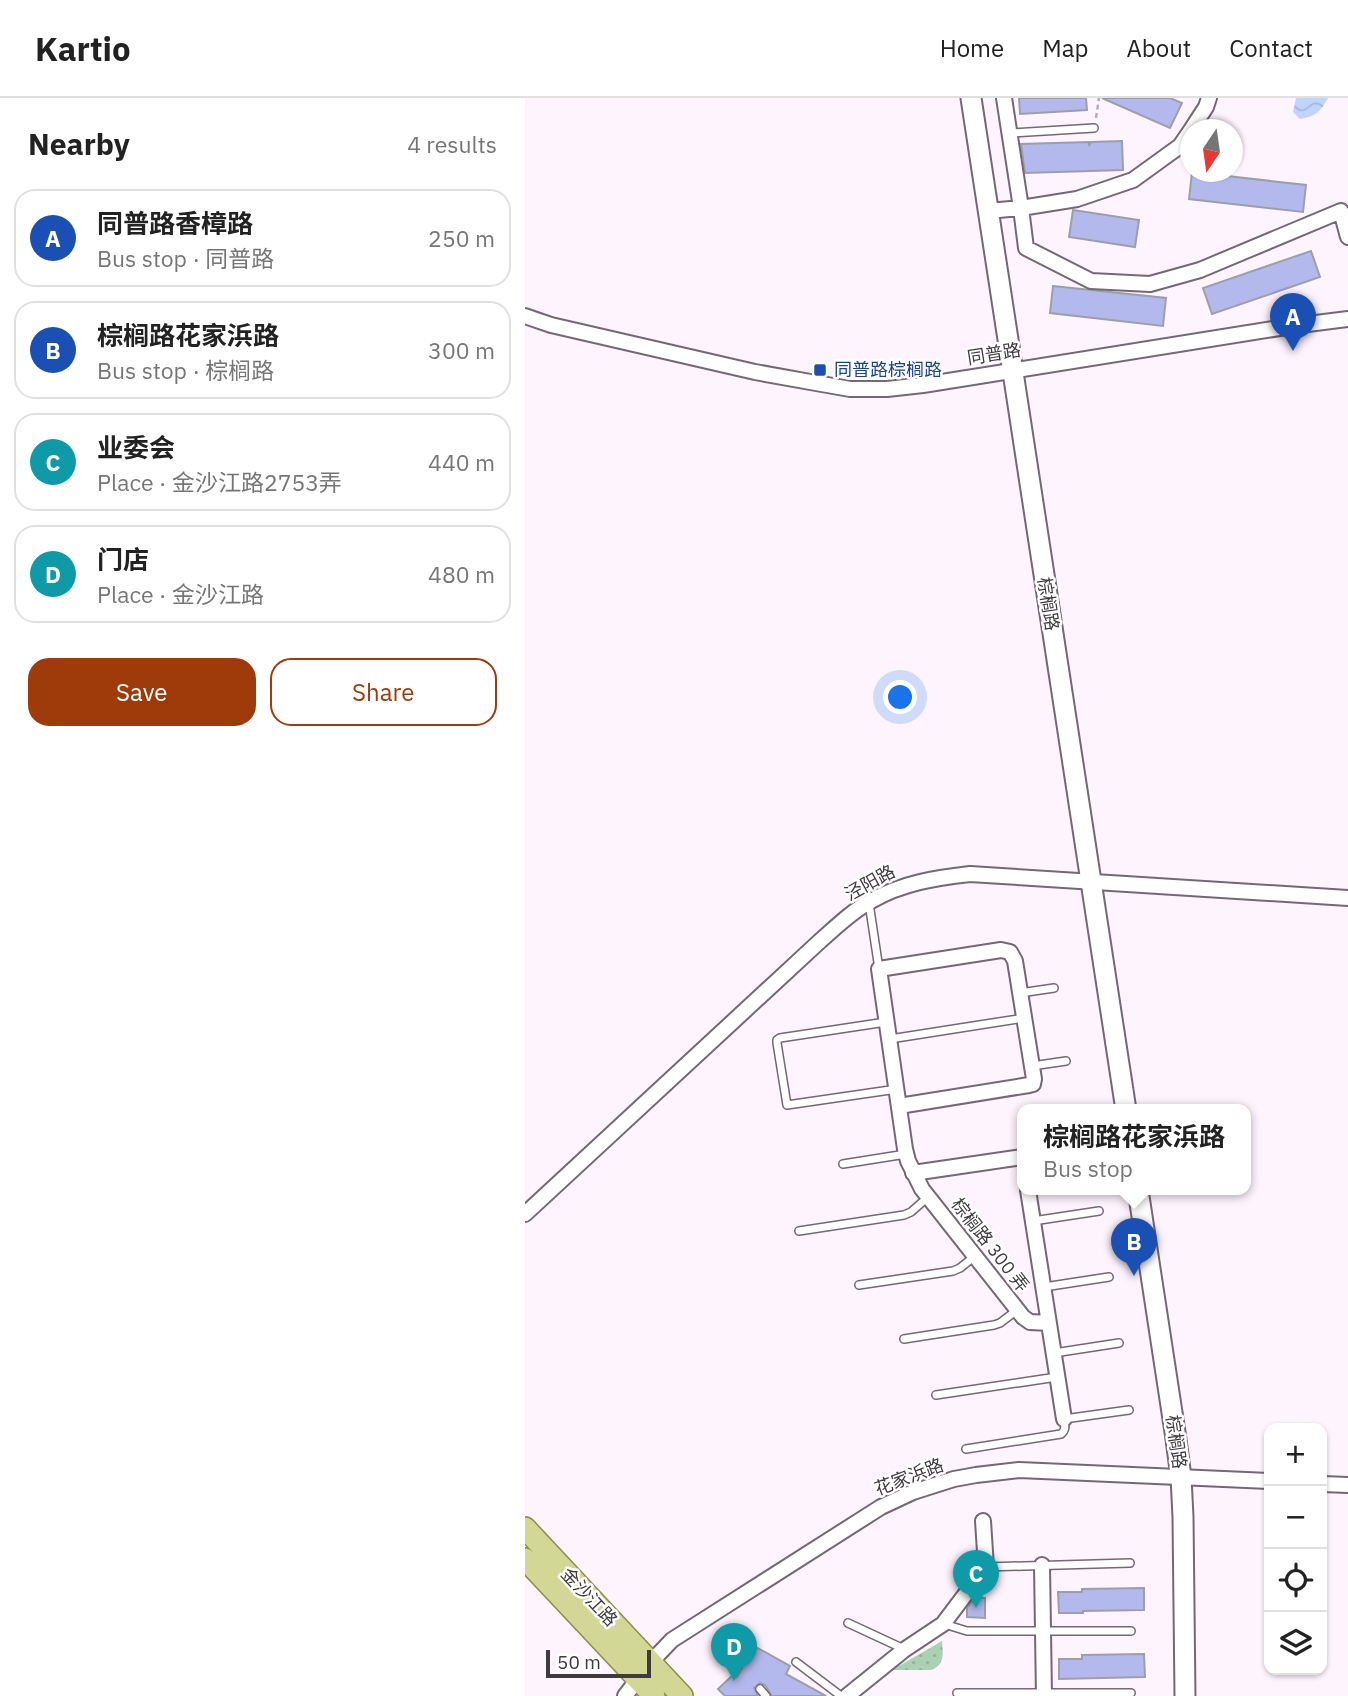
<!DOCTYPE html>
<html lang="en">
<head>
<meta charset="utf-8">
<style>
	:root { --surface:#fff; --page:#f2f2f2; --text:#222; --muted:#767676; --line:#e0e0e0; --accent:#9f3a0b }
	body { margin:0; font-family:"IBM Plex Sans","Noto Sans SC",sans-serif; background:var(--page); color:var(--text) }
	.controls { position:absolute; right:21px; bottom:21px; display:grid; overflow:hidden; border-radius:14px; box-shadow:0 2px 5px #0004 }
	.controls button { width:63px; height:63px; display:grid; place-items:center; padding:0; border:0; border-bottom:2px solid var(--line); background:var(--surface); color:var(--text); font:35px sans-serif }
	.compass { position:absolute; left:655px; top:21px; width:63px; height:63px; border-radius:50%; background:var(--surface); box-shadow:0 2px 5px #0004; rotate:193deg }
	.scale { position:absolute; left:21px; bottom:18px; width:105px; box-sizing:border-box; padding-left:7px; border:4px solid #3e3a3e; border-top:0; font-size:19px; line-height:24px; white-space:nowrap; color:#3e3a3e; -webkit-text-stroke:5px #fff; paint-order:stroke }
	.you { position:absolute; left:376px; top:600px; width:24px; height:24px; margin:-18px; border:5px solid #fff; border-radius:50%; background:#1a73e8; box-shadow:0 0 0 10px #1a73e833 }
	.badge { display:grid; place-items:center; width:46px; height:46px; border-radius:50%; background:var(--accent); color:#fff; font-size:23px; font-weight:700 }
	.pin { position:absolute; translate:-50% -58px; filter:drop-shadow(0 2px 4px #0008) }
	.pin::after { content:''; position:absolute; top:37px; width:24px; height:21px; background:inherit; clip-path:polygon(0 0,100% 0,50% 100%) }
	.popup { position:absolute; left:492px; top:1006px; width:234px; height:91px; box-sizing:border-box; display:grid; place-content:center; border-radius:14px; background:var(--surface); filter:drop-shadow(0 2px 5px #0005); font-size:23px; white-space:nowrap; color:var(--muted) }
	.popup b { font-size:26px; color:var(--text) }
	.popup::after { content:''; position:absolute; left:50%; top:100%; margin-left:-14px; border:14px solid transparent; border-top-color:var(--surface) }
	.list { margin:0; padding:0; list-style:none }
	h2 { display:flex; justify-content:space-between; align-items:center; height:91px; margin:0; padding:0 28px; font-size:30px }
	h2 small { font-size:23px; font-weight:400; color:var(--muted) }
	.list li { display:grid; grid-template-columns:46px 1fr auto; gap:21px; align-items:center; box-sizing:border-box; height:98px; margin:0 14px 14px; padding:0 14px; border:2px solid var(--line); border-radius:21px }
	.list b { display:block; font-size:26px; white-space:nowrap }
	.list p { margin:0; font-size:23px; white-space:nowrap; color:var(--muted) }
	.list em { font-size:23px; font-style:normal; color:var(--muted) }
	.actions { display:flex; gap:14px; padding:21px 28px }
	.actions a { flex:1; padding:16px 0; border:2px solid var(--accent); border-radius:21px; text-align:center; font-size:24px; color:var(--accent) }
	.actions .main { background:var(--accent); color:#fff }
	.icon { flex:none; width:38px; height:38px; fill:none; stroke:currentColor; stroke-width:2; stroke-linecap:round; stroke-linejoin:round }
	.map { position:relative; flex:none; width:823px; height:1598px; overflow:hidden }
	header { display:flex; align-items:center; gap:42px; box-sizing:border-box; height:98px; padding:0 35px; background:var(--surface); border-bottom:2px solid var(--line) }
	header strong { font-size:33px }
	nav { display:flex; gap:38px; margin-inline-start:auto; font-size:24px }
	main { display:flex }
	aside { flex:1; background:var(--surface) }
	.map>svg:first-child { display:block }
	.park { fill:url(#park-dots) }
	.water { fill:url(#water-waves) }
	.building { fill:#b4b9ed; stroke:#9c9eac; stroke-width:2 }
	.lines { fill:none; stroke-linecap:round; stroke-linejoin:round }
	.lane-casing { stroke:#736873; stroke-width:10 }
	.street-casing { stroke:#736873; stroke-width:18 }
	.secondary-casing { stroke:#736873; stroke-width:23 }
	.primary-casing { stroke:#8b8f48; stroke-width:24 }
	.path { stroke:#b6aeb6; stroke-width:2.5; stroke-dasharray:5 3.5; stroke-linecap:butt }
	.lane { stroke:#fff; stroke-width:7 }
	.street { stroke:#fff; stroke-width:14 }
	.secondary { stroke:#fff; stroke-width:19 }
	.primary { stroke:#d2d795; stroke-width:21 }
	.transit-dot { fill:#1a4fb4; stroke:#fff; stroke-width:2.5 }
	.labels { text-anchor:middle; stroke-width:5; stroke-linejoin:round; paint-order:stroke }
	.street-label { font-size:18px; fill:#3e3a3e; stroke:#fff }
	.transit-label { font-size:18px; fill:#164399; stroke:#fff; text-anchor:start }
</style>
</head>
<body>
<header>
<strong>Kartio</strong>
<nav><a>Home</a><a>Map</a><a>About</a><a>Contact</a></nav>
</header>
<main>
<aside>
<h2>Nearby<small>4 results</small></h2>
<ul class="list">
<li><span class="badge" style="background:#1a4fb4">A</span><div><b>同普路香樟路</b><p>Bus stop · 同普路</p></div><em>250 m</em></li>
<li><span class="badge" style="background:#1a4fb4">B</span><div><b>棕榈路花家浜路</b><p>Bus stop · 棕榈路</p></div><em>300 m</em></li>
<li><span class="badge" style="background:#0f9aa8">C</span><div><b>业委会</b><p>Place · 金沙江路2753弄</p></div><em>440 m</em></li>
<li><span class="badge" style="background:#0f9aa8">D</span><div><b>门店</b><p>Place · 金沙江路</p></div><em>480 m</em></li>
</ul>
<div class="actions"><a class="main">Save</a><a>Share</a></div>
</aside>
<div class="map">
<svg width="823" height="1598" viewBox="0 0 823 1598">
	<defs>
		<pattern id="park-dots" width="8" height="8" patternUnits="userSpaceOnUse" patternTransform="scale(1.75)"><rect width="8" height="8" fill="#aad1b1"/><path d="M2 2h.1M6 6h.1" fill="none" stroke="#93b499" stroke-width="1.8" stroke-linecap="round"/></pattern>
		<pattern id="water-waves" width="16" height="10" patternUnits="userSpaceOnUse" patternTransform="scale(1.75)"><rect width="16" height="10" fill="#c0d5fd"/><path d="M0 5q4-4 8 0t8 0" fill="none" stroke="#a6b8da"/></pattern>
	</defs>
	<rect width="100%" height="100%" fill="#fef4fe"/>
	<path class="park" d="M 417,1543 C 418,1556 420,1567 406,1572 L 367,1572 Z"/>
	<path class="water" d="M 771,0 L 803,0 C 797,13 789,19 775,21 L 768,14 Z"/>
	<path class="building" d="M 494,0 L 561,0 L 562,12 L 495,16 Z
		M 577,0 L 645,0 L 657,5 L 645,30 Z
		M 597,43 L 598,72 L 500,75 L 496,46 L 564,44 L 564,48 L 566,44 Z
		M 667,74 L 781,87 L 778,114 L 664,101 Z
		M 548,112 L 614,122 L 610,149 L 544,139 Z
		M 786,153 L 795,179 L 687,216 L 678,190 Z
		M 528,188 L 641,200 L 638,228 L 525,215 Z
		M 619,1490 L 619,1512 L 558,1513 L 558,1515 L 534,1515 L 533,1494 L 557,1494 L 557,1491 Z
		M 450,1500 L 460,1500 L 460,1520 L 442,1519 L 442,1510 Z
		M 229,1548 L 265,1568 L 261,1576 L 301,1598 L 247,1598 L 240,1587 L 235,1585 L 229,1590 L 233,1598 L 200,1598 L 193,1591 L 209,1576 L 212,1579 Z
		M 619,1556 L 620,1579 L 534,1581 L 534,1561 L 557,1561 L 557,1557 Z"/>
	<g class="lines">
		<g class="lane-casing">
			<path id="lane" d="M 485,35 L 569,30
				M 344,805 L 354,871
				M 495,895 L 529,890
				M 361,924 L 255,940 L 252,942 L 252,945 L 262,1007 L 372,991
				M 365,941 L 499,920
				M 507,968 L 541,963
				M 318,1066 L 381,1056
				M 508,1123 L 574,1113
				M 274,1133 L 379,1117 L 386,1114 L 403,1099
				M 334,1187 L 428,1173 L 435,1170 L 450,1158
				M 519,1189 L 584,1179
				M 379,1241 L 469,1227 L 475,1225 L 492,1212
				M 529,1255 L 594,1245
				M 411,1297 L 532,1279
				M 441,1351 L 536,1336 C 541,1332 540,1328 539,1321 L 604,1312
				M 461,1469 L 605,1465
				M 323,1525 L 379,1551
				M 419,1526 L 442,1533 L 606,1533
				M 271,1564 L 316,1598
				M 235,1591 L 241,1598
				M 432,1595 L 606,1595"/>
		</g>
		<g class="street-casing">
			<path id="street" d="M 479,0 L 496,110 L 552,101 L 608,82 L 655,48 L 666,32
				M 666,32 L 681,9 L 684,0
				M 463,113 L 496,110 L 501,150 L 566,183 L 625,186 L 675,172 L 816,113 L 823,139
				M 0,218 L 26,227 L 230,274 L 291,285 L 325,291 L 362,291 L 398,287 L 767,228 L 823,221
				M 374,1008 L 504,987 L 508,986 L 509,981 L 490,863 L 485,854 L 476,852 L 354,871 L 380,1051 L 383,1063 L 397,1091 L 498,1219 L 505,1224 L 524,1225
				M 388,1075 L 497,1059
				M 503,1092 L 539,1321
				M 0,1116 L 295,843 C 311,829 327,813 346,803 C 377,785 410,780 445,776 L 823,800
				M 797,1386 L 823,1387
				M 517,1467 L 519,1598
				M 100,1598 L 125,1565 L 147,1542 L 356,1409 L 388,1394 L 429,1381 L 451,1377 L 494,1372 L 744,1383
				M 322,1598 L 379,1552 L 418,1526 L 461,1469 L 458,1423"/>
		</g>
		<g class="secondary-casing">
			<path id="secondary" d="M 446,0 L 601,1012
				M 613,1092 L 650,1334 L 656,1379 L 658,1419 L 660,1598"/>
		</g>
		<g class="primary-casing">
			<path id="primary" d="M 0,1430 L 157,1598
				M 0,1461 L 129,1598"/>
		</g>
		<path class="path" d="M 571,20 L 574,0"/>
		<use href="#lane" class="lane"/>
		<use href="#street" class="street"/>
		<use href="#secondary" class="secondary"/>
		<use href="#primary" class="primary"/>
	</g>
	<rect class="transit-dot" x="288" y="265" width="14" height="14" rx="3.5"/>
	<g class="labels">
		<g class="street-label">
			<text transform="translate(469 256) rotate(-9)" y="6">同普路</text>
			<text transform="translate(523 506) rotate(81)" y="6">棕榈路</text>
			<text transform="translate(345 785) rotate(-29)" y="6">泾阳路</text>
			<text transform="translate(465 1147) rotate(52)" y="6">棕榈路 300 弄</text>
			<text transform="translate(651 1344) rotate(82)" y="6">棕榈路</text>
			<text transform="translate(384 1379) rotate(-21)" y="6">花家浜路</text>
			<text transform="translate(64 1499) rotate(47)" y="6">金沙江路</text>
		</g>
		<g class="transit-label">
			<text x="309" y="278">同普路棕榈路</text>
		</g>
	</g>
</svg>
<div class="controls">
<button>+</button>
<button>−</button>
<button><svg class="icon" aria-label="locate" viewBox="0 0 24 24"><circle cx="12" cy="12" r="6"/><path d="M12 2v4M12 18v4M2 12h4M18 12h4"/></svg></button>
<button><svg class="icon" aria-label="layers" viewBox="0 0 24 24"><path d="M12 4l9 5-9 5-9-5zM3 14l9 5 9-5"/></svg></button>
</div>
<svg class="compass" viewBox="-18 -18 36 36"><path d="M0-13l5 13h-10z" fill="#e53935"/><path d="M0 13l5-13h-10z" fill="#767676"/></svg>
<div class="scale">50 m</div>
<div class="you"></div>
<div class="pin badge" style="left:768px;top:253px;background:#1a4fb4">A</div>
<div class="pin badge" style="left:609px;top:1178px;background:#1a4fb4">B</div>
<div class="popup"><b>棕榈路花家浜路</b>Bus stop</div>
<div class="pin badge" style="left:451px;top:1510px;background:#0f9aa8">C</div>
<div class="pin badge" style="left:209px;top:1583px;background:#0f9aa8">D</div>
</div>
</main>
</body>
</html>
